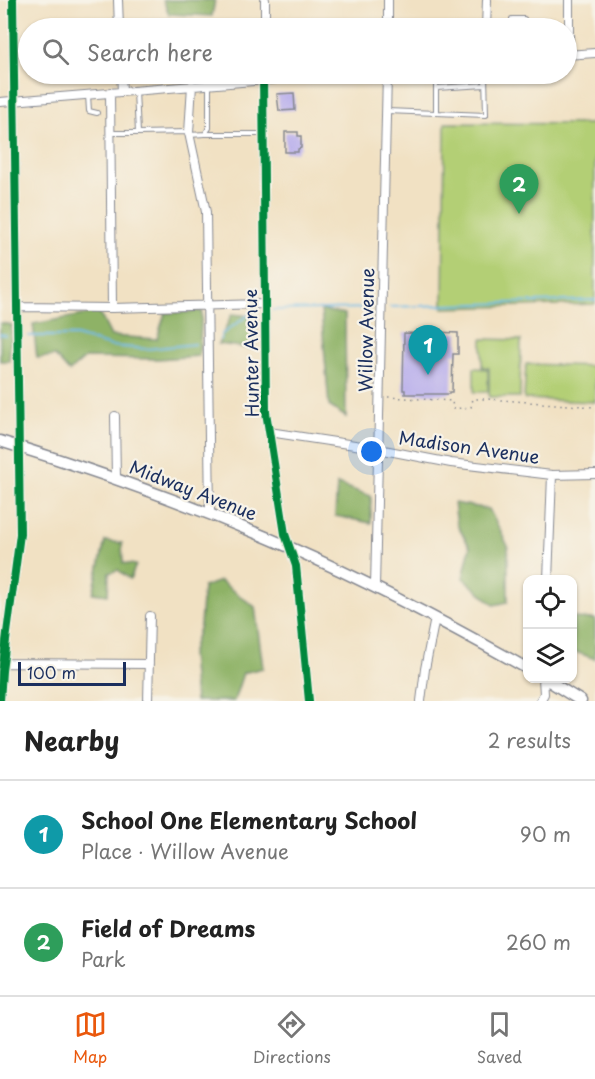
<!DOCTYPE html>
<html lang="en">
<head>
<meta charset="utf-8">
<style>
	:root { --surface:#fff; --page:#f2f2f2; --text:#222; --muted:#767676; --line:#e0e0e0; --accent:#ea580c }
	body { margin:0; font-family:"Playpen Sans",sans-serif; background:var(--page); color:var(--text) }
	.controls { position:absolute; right:18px; bottom:18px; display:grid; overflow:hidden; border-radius:12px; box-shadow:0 2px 4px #0004 }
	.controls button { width:54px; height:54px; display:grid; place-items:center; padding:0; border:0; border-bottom:2px solid var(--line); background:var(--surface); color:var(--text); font:30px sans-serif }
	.scale { position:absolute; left:18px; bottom:15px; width:108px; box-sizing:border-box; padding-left:6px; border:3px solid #1b2f5e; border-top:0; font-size:16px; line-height:21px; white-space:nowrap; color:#1b2f5e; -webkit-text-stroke:4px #f7f3e8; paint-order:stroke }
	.you { position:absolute; left:372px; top:452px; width:21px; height:21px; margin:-15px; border:4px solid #fff; border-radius:50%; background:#1a73e8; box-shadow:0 0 0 9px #1a73e833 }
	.badge { display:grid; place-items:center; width:39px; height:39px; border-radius:50%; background:var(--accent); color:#fff; font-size:20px; font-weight:700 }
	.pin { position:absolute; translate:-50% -50px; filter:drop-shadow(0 2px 3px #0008) }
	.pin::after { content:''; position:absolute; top:32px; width:21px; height:18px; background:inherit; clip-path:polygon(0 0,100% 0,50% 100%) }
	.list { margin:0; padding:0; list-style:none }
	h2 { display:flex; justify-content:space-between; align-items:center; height:78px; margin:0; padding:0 24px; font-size:26px }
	h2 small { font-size:20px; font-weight:400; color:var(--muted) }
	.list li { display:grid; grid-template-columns:39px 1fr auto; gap:18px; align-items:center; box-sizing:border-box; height:108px; padding:0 24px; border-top:2px solid var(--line) }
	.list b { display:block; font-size:22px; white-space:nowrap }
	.list p { margin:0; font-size:20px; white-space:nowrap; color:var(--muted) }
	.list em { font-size:20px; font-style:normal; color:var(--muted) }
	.icon { flex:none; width:33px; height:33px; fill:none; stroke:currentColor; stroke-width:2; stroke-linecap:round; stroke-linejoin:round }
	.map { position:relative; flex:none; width:595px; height:701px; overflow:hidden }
	.search { position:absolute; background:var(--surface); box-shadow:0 2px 4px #0004; left:18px; right:18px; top:18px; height:66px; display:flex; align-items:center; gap:15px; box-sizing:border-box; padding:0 21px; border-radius:33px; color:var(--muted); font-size:22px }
	.sheet { height:294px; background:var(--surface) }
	nav { display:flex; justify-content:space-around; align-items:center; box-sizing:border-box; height:84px; border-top:2px solid var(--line); background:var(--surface); font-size:16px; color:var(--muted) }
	nav a { display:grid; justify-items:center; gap:3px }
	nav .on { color:var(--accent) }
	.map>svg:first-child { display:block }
	.green { fill:#b3cf75; stroke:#677f6a; stroke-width:1.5 }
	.forest { fill:#8eb266; stroke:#547062; stroke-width:1.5 }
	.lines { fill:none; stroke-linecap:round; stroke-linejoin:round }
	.stream { stroke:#6dbae7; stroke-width:2 }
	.building { fill:#b0a5ec }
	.lane-casing { stroke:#868890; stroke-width:6 }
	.street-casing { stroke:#868890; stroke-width:10 }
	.secondary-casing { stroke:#868890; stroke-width:13 }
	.path { stroke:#868890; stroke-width:1.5; stroke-dasharray:1.5 4.5; stroke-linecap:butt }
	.lane { stroke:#fff; stroke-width:4 }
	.street { stroke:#fff; stroke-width:8 }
	.secondary { stroke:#fff; stroke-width:10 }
	.cycleway-casing { stroke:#f7f3e8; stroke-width:11 }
	.cycleway { stroke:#00873e; stroke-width:8 }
	.labels { text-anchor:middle; stroke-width:4.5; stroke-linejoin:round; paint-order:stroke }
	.street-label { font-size:18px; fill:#1b2f5e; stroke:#f7f3e8 }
</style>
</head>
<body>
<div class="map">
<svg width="595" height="701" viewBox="0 0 595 701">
	<rect width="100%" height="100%" fill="#f7f3e8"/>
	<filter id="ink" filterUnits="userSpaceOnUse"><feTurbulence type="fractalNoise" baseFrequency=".0167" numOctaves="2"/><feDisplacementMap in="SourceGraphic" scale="12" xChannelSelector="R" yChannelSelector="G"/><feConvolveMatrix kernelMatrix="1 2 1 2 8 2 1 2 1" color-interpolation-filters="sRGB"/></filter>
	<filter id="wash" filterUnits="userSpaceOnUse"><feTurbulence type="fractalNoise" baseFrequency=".008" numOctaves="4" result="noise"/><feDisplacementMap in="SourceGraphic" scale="24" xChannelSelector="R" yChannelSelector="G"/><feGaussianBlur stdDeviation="1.35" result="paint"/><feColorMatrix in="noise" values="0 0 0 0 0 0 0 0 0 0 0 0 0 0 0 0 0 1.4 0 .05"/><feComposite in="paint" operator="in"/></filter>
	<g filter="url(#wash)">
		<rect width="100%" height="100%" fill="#f1e1c3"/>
		<path class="green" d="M 445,123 L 595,124 L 595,304 L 443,308 Z
			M 482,339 L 521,340 L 520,397 L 489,397 L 489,368 L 482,367 Z
			M 526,364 L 595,366 L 595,402 L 524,399 Z
			M 474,368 L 488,369 L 488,392 L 474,392 Z"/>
		<path class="forest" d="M 163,0 L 215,0 L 212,16 L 169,14 Z
			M 321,310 L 345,314 L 346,417 L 329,406 Z
			M 202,311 L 199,356 L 158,359 L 85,358 L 69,372 L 55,356 L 37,358 L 33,324 L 99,312 L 111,336 L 157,339 L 165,313 Z
			M 232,314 L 258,317 L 254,349 L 218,344 Z
			M 0,323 L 12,325 L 9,361 L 0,361 Z
			M 337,484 L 371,496 L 371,523 L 335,516 Z
			M 454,503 L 489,509 L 508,546 L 508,602 L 494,605 L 463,578 L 470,547 L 457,525 Z
			M 105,541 L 122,543 L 123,563 L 136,565 L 130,579 L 118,570 L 109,573 L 108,595 L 93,593 Z
			M 220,581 L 255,607 L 263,668 L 243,673 L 234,701 L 195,701 L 191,654 L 200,625 L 203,587 Z
			M 573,618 L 595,619 L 595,659 L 573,651 Z"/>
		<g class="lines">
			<path class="stream" d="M 390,307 L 595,300
				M 273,310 L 371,308
				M 0,334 L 5,335
				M 29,336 L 76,336 L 111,346 L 147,349 L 195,344
				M 220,340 L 222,334 L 254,311"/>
		</g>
		<g id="blocks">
			<path class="building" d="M 294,93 L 295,110 L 279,111 L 277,94 Z
				M 285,132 L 298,132 L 298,136 L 301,136 L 301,148 L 298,149 L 298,152 L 285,152 Z
				M 435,332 L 458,333 L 458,354 L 453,354 L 452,392 L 449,392 L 449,394 L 405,394 L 405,390 L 403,390 L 404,333 L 435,334 Z"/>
		</g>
	</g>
	<g filter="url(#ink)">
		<use href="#blocks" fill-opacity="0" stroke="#868890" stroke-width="1.5"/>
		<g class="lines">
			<g class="lane-casing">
				<path id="lane" d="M 512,28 L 512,19 L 524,19
					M 436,88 L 485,85
					M 136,91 L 138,133 L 188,132
					M 88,95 L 89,111 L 97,113
					M 387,111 L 436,113 L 436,74
					M 436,113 L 486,115 L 485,74
					M 111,133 L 138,133
					M 205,134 L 263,134
					M 189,135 L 205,134 L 209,128 L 209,84"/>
			</g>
			<g class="street-casing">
				<path id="street" d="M 118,0 L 119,28
					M 569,0 L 569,55
					M 265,28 L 265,0
					M 388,28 L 388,0
					M 486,28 L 487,0
					M 566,55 L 595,53
					M 121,74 L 122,91
					M 263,74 L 266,412 L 285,534 L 296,566 L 309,701
					M 192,85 L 189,133 L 206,212 L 210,514
					M 110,92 L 112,308
					M 0,102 L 339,74
					M 17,307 L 112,308 L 266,304
					M 115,416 L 116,478
					M 269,432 L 368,447 L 451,463 L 552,475 L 595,474
					M 548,580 L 552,475
					M 375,587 L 387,74
					M 3,663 L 149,664
					M 0,701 L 2,671 L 20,534 L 13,0
					M 148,701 L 150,616
					M 421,701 L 425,669 L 435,618
					M 540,701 L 544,694 L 543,678"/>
			</g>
			<g class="secondary-casing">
				<path id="secondary" d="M 0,441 C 98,471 195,506 289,547 C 371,583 450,625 528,669
					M 544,678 L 581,701"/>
			</g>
			<path class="path" d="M 388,397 L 452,401 L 453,409 L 471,407 L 473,399 L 488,399 L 595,407"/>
			<use href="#lane" class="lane"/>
			<use href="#street" class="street"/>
			<use href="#secondary" class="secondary"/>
			<g class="cycleway-casing">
				<path id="cycleway" d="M 263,74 L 266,412 L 285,534 L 296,566 L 309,701
					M 0,701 L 2,671 L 20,534 L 13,0"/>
			</g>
			<use href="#cycleway" class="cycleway"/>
		</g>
	</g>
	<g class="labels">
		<g class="street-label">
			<text transform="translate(367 330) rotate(-89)" y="6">Willow Avenue</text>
			<text transform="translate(252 353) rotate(-91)" y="6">Hunter Avenue</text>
			<text transform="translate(469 448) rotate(8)" y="6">Madison Avenue</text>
			<text transform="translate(193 491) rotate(21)" y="6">Midway Avenue</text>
		</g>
	</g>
</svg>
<div class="controls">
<button><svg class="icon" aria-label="locate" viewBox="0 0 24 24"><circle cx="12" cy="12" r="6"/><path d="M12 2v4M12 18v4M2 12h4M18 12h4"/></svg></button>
<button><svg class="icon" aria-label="layers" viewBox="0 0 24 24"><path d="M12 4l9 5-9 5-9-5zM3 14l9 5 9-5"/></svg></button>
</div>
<div class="scale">100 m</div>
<div class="you"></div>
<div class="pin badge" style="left:428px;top:375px;background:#0f9aa8">1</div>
<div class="pin badge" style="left:519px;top:214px;background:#2e9e5b">2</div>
<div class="search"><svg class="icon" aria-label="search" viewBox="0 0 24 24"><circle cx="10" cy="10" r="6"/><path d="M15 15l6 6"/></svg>Search here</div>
</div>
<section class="sheet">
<h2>Nearby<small>2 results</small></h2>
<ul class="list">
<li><span class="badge" style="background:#0f9aa8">1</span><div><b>School One Elementary School</b><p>Place · Willow Avenue</p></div><em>90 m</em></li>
<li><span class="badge" style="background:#2e9e5b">2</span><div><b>Field of Dreams</b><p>Park</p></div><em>260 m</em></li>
</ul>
</section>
<nav>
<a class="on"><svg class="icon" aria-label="map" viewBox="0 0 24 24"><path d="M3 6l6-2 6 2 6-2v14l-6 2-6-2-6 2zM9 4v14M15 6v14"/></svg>Map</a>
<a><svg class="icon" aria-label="directions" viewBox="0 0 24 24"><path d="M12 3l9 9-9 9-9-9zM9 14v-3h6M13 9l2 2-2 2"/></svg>Directions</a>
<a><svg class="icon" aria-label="saved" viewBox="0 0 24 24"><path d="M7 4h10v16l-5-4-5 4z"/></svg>Saved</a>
</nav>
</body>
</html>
